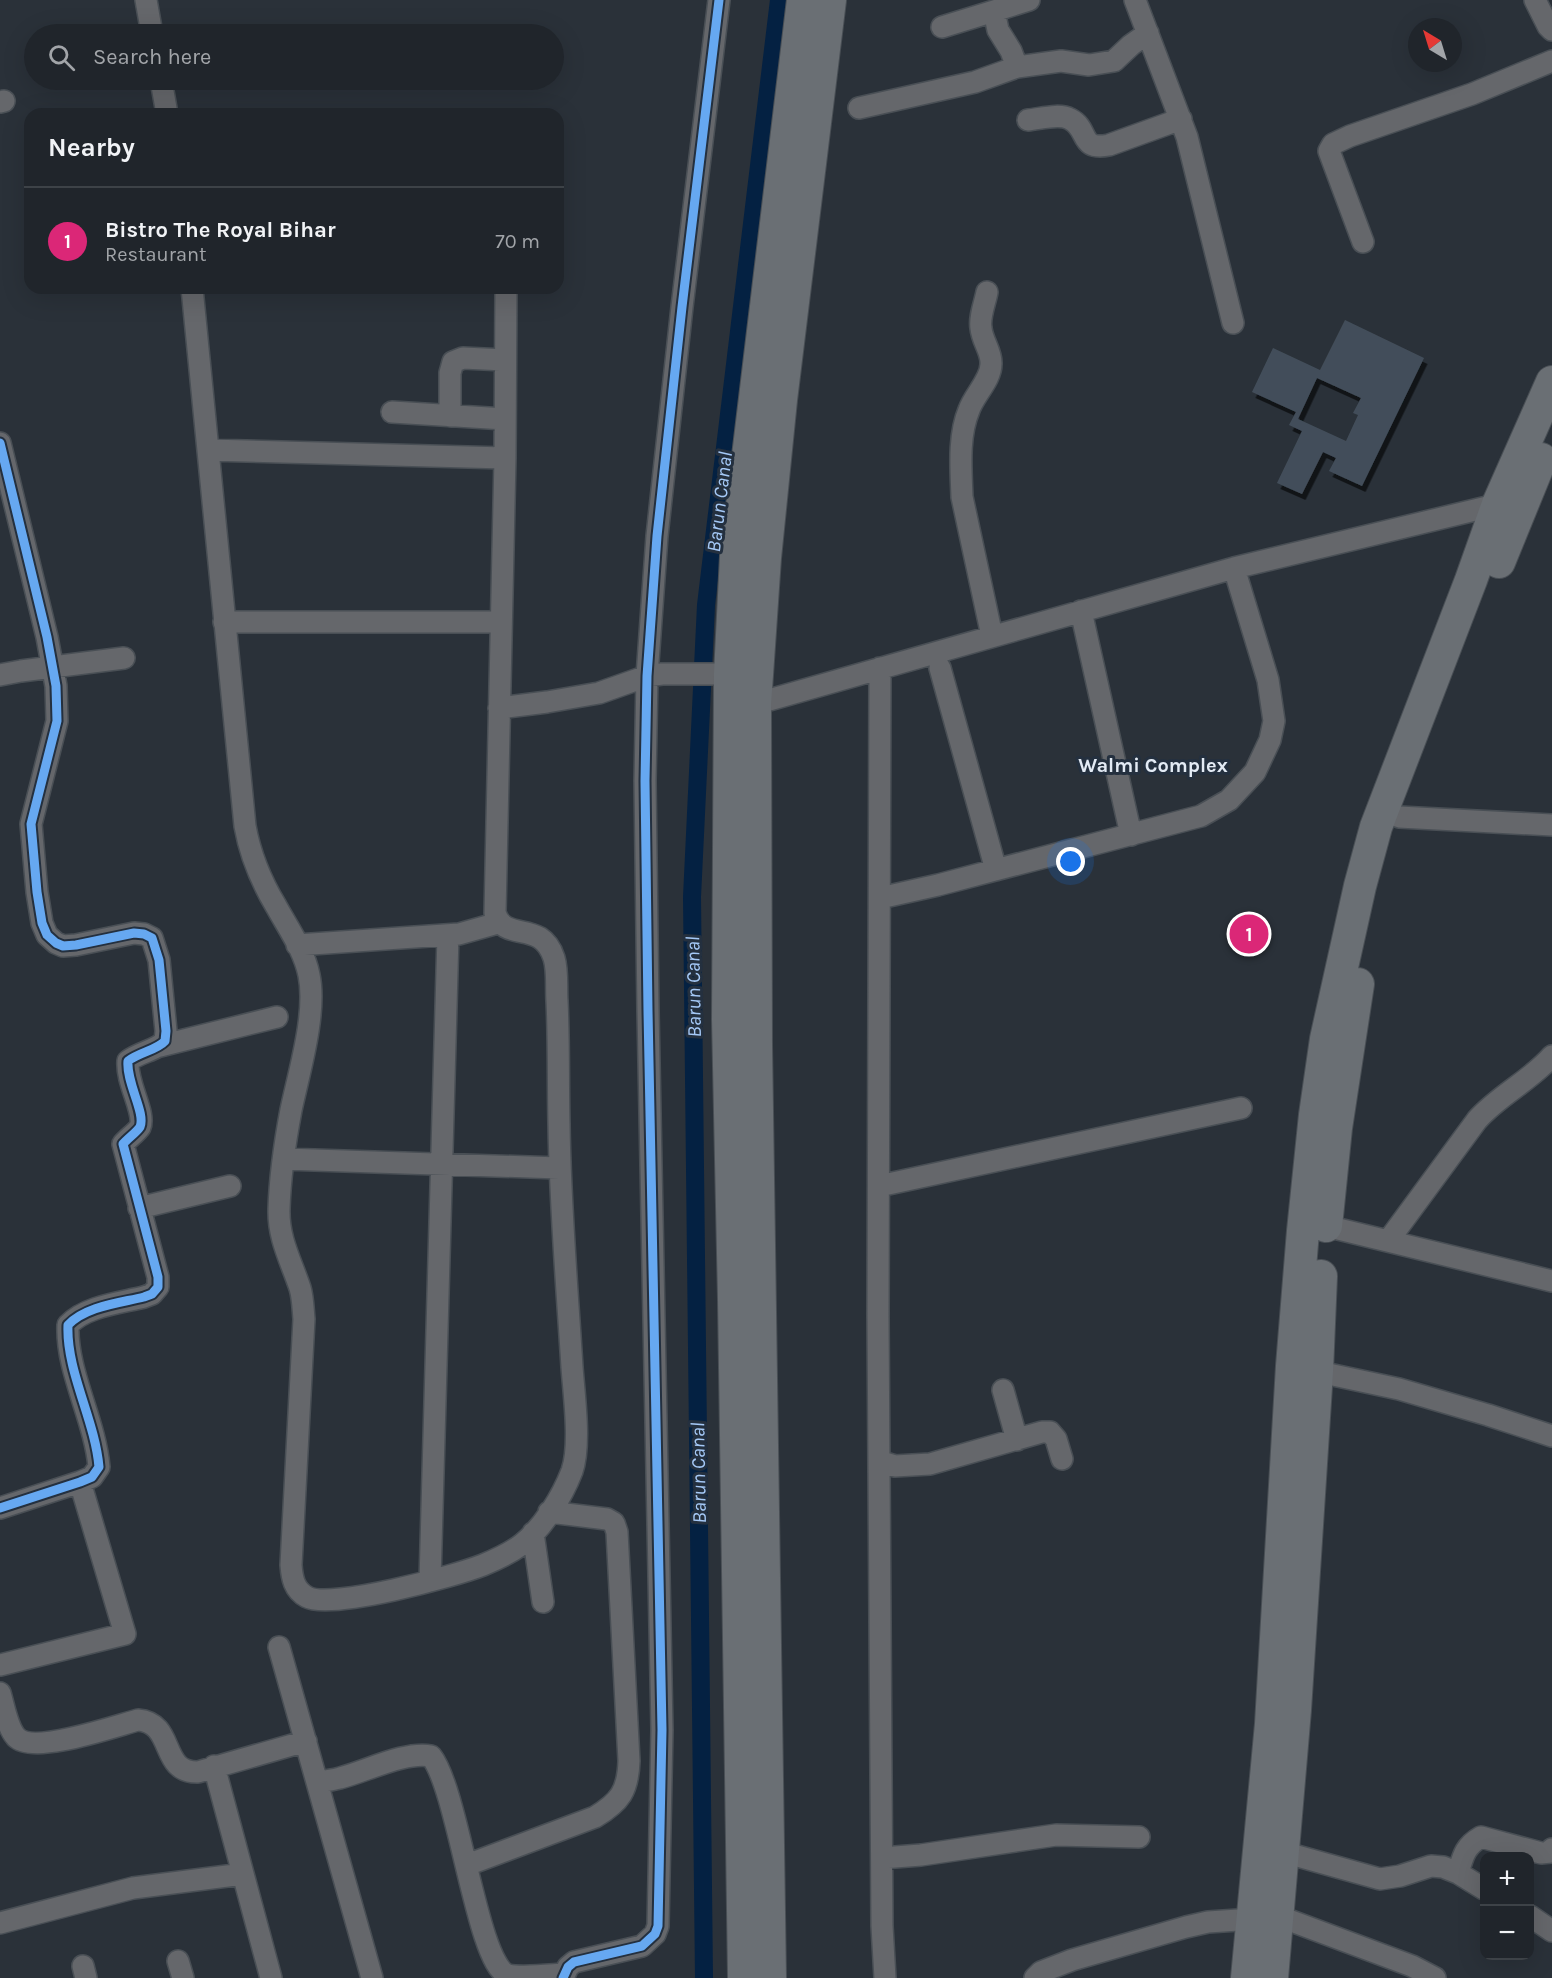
<!DOCTYPE html>
<html lang="en">
<head>
<meta charset="utf-8">
<style>
	:root { --surface:#20252b; --page:#2d3137; --text:#f1f3f6; --muted:#a2a5a9; --line:#3d4247; --accent:#db2777 }
	body { margin:0; font-family:Karla,sans-serif; background:var(--page); color:var(--text) }
	.controls { position:absolute; right:18px; bottom:18px; display:grid; overflow:hidden; border-radius:12px; box-shadow:0 6px 24px #0002 }
	.controls button { width:54px; height:54px; display:grid; place-items:center; padding:0; border:0; border-bottom:2px solid var(--line); background:var(--surface); color:var(--text); font:30px sans-serif }
	.compass { position:absolute; left:1408px; top:18px; width:54px; height:54px; border-radius:50%; background:var(--surface); box-shadow:0 6px 24px #0002; rotate:322deg }
	.you { position:absolute; left:1071px; top:862px; width:21px; height:21px; margin:-15px; border:4px solid #fff; border-radius:50%; background:#1a73e8; box-shadow:0 0 0 9px #1a73e833 }
	.badge { display:grid; place-items:center; width:39px; height:39px; border-radius:50%; background:var(--accent); color:#fff; font-size:20px; font-weight:700 }
	.pin { position:absolute; translate:-50% -50%; border:3px solid #fff; box-shadow:0 2px 6px #0006 }
	.list { margin:0; padding:0; list-style:none }
	h2 { display:flex; justify-content:space-between; align-items:center; height:78px; margin:0; padding:0 24px; font-size:26px }
	h2 small { font-size:20px; font-weight:400; color:var(--muted) }
	.list li { display:grid; grid-template-columns:39px 1fr auto; gap:18px; align-items:center; box-sizing:border-box; height:108px; padding:0 24px; border-top:2px solid var(--line) }
	.list b { display:block; font-size:22px; white-space:nowrap }
	.list p { margin:0; font-size:20px; white-space:nowrap; color:var(--muted) }
	.list em { font-size:20px; font-style:normal; color:var(--muted) }
	.icon { flex:none; width:33px; height:33px; fill:none; stroke:currentColor; stroke-width:2; stroke-linecap:round; stroke-linejoin:round }
	.map { position:relative; flex:none; width:1552px; height:1978px; overflow:hidden }
	.search { position:absolute; background:var(--surface); box-shadow:0 6px 24px #0002; left:24px; top:24px; width:540px; height:66px; display:flex; align-items:center; gap:15px; box-sizing:border-box; padding:0 21px; border-radius:33px; color:var(--muted); font-size:22px }
	.panel { position:absolute; background:var(--surface); box-shadow:0 6px 24px #0002; left:24px; top:108px; width:540px; height:186px; border-radius:18px }
	.map>svg:first-child { display:block }
	.lines { fill:none; stroke-linecap:round; stroke-linejoin:round }
	.canal { stroke:#042142; stroke-width:18 }
	.building { fill:#434e5a; fill-rule:evenodd; filter:url(#shadow) }
	.minor-casing { stroke:#494f55; stroke-width:24 }
	.highway-casing { stroke:#494f55; stroke-width:34 }
	.minor { stroke:#65676b; stroke-width:21 }
	.highway { stroke:#6a6f74; stroke-width:32 }
	.cycleway-casing { stroke:#24303f; stroke-width:13 }
	.cycleway { stroke:#66a8f1; stroke-width:9 }
	.labels { text-anchor:middle; stroke-width:6; stroke-linejoin:round; paint-order:stroke }
	.water-label { font-size:20px; font-style:italic; fill:#a5c9f7; stroke:#24303f }
	.neighbourhood-label { font-size:20px; font-weight:bold; fill:#e3ebf5; stroke:#24303f }
</style>
</head>
<body>
<div class="map">
<svg width="1552" height="1978" viewBox="0 0 1552 1978">
	<defs>
		<filter id="shadow"><feDropShadow dx="3.5" dy="6" stdDeviation="0" flood-color="#0009"/></filter>
	</defs>
	<rect width="100%" height="100%" fill="#2a3139"/>
	<g class="lines">
		<path class="canal" d="M 704,1978 L 692,897 L 706,605 L 779,0"/>
	</g>
	<path class="building" d="M 1345,320 L 1424,358 L 1362,486 L 1329,471 L 1336,458 L 1323,452 L 1302,494 L 1277,483 L 1302,431 L 1289,425 L 1296,412 L 1252,392 L 1273,348 L 1320,370 ZM 1317,378 L 1361,398 L 1353,413 L 1358,415 L 1346,441 L 1298,419 Z"/>
	<g class="lines">
		<g class="minor-casing">
			<path id="minor" d="M 146,0 L 152,34
				M 1135,0 L 1187,137 L 1233,323
				M 1535,0 L 1548,26 L 1552,30
				M 994,11 L 1029,0
				M 942,27 L 994,11 L 998,30 L 1011,51 L 1017,67
				M 161,80 L 167,114
				M 0,102 L 4,101
				M 859,108 L 975,82 L 1017,67 L 1061,61 L 1089,65 L 1114,61 L 1131,45 L 1148,33
				M 1028,120 C 1040,119 1059,113 1070,119 C 1090,129 1078,151 1109,145 L 1181,119
				M 1363,242 L 1329,151 L 1333,144 L 1350,136 L 1472,94 L 1552,61
				M 192,288 L 245,826 C 250,854 261,881 276,906 C 288,928 304,950 309,975 C 317,1013 299,1072 291,1110 C 285,1142 280,1176 279,1209 C 278,1238 291,1261 300,1288 C 303,1298 303,1309 304,1319 L 291,1565 C 292,1578 294,1590 307,1597 C 331,1610 455,1576 483,1565 C 495,1560 510,1553 521,1545 C 543,1528 562,1497 572,1471 C 581,1445 574,1395 572,1367 C 567,1286 560,1205 559,1124 C 558,1083 559,1042 557,1001 C 556,987 558,971 554,958 C 541,918 505,944 495,913 L 505,458 L 506,288
				M 987,292 C 985,303 979,317 981,328 C 982,341 992,352 991,364 C 991,380 974,395 969,410 C 958,436 961,469 962,497 L 992,636
				M 392,412 L 505,419
				M 450,416 L 450,373 L 453,362 L 463,358 L 505,360
				M 0,443 L 47,637 L 56,686 L 57,721 L 31,824 L 37,892 L 42,923 L 47,935 L 56,943 L 63,946 L 76,945 L 134,933 L 144,934 L 152,938 L 159,960 L 166,1031 L 165,1041 C 157,1050 140,1052 128,1061 C 126,1083 146,1113 140,1127 C 136,1133 128,1138 123,1144 L 158,1277 L 158,1287 L 152,1294 L 144,1297 C 120,1303 86,1306 68,1325 C 66,1371 95,1420 99,1467 L 92,1477 L 80,1482 L 0,1508
				M 208,450 L 505,458
				M 1081,611 L 1131,835
				M 224,622 L 501,622
				M 880,668 L 878,1317 L 882,1926 L 885,1978
				M 940,668 L 996,870
				M 0,675 L 21,671 L 124,658
				M 755,704 L 1234,568 L 1508,502
				M 499,708 L 547,702 L 599,693 L 647,676 L 662,674 L 730,674
				M 1399,817 L 1552,825
				M 880,898 L 938,885 L 1201,816 L 1229,800 L 1255,772 L 1270,740 L 1274,721 L 1268,680 L 1234,568
				M 297,945 L 459,934 L 498,923
				M 160,1046 L 277,1017
				M 284,1159 L 559,1168
				M 879,1186 L 1241,1108
				M 139,1208 L 230,1186
				M 1326,1226 L 1552,1281
				M 1388,1241 L 1477,1120 C 1499,1095 1530,1081 1552,1056
				M 1305,1369 L 1399,1389 L 1488,1415 L 1552,1436
				M 1003,1390 L 1017,1440
				M 879,1461 L 895,1466 L 930,1464 L 1042,1432 L 1050,1432 L 1056,1439 L 1062,1459
				M 533,1533 L 543,1602
				M 430,1581 L 448,935
				M 279,1647 L 372,1978
				M 0,1665 L 125,1634 L 80,1482
				M 0,1693 C 4,1706 7,1727 16,1737 C 33,1755 115,1726 138,1720 C 176,1723 159,1773 198,1772 L 306,1741
				M 214,1766 L 271,1978
				M 317,1782 C 325,1781 333,1780 340,1778 C 367,1771 405,1751 431,1756 C 459,1791 477,1965 508,1975 C 522,1978 548,1975 564,1974
				M 1283,1852 L 1380,1879 L 1400,1876 L 1431,1866 L 1443,1867 L 1458,1873 L 1484,1889
				M 882,1858 L 921,1855 L 1056,1835 L 1139,1837
				M 467,1865 L 595,1817 C 620,1802 628,1791 629,1761 L 617,1532 L 614,1523 L 607,1519 L 549,1512
				M 1458,1873 C 1463,1856 1465,1846 1481,1837 L 1541,1853 L 1551,1852 L 1552,1849
				M 1278,1916 L 1412,1966 L 1435,1978
				M 1530,1916 L 1552,1931
				M 0,1923 L 133,1888 L 243,1874
				M 178,1961 L 183,1978
				M 83,1966 L 86,1978
				M 563,1978 L 568,1967 L 574,1962 L 642,1946 L 655,1934 L 658,1926 L 662,1730 L 648,1011 L 645,781 L 647,676 L 657,536 L 682,307 L 719,0
				M 1035,1978 L 1041,1972 L 1072,1960 L 1186,1927 L 1208,1922 L 1254,1919"/>
		</g>
		<g class="highway-casing">
			<path id="highway" d="M 1499,562 L 1541,459
				M 1326,1226 L 1336,1128 L 1358,984
				M 744,1978 L 734,1300 L 728,1019 L 730,674 L 736,556 L 803,0
				M 770,1978 L 756,1044 L 755,704 L 765,558 L 781,400 L 830,0
				M 1247,1978 L 1271,1724 L 1292,1366 L 1303,1231 L 1315,1115 L 1326,1039 L 1360,886 L 1376,827 L 1471,580 L 1498,504 L 1552,382
				M 1272,1978 L 1295,1710 L 1317,1371 L 1321,1276"/>
		</g>
		<use href="#minor" class="minor"/>
		<use href="#highway" class="highway"/>
		<g class="cycleway-casing">
			<path id="cycleway" d="M 0,443 L 47,637 L 56,686 L 57,721 L 31,824 L 37,892 L 42,923 L 47,935 L 56,943 L 63,946 L 76,945 L 134,933 L 144,934 L 152,938 L 159,960 L 166,1031 L 165,1041 C 157,1050 140,1052 128,1061 C 126,1083 146,1113 140,1127 C 136,1133 128,1138 123,1144 L 158,1277 L 158,1287 L 152,1294 L 144,1297 C 120,1303 86,1306 68,1325 C 66,1371 95,1420 99,1467 L 92,1477 L 80,1482 L 0,1508
				M 563,1978 L 568,1967 L 574,1962 L 642,1946 L 655,1934 L 658,1926 L 662,1730 L 648,1011 L 645,781 L 647,676 L 657,536 L 682,307 L 719,0"/>
		</g>
		<use href="#cycleway" class="cycleway"/>
	</g>
	<g class="labels">
		<g class="water-label">
			<text transform="translate(719 502) rotate(-83)" y="7">Barun Canal</text>
			<text transform="translate(693 987) rotate(-91)" y="7">Barun Canal</text>
			<text transform="translate(698 1473) rotate(-91)" y="7">Barun Canal</text>
		</g>
		<g class="neighbourhood-label">
			<text x="1153" y="772">Walmi Complex</text>
		</g>
	</g>
</svg>
<div class="controls">
<button>+</button>
<button>−</button>
</div>
<svg class="compass" viewBox="-18 -18 36 36"><path d="M0-13l5 13h-10z" fill="#e53935"/><path d="M0 13l5-13h-10z" fill="#a2a5a9"/></svg>
<div class="you"></div>
<div class="pin badge" style="left:1249px;top:934px">1</div>
<div class="search"><svg class="icon" aria-label="search" viewBox="0 0 24 24"><circle cx="10" cy="10" r="6"/><path d="M15 15l6 6"/></svg>Search here</div>
<section class="panel">
<h2>Nearby<small></small></h2>
<ul class="list">
<li><span class="badge">1</span><div><b>Bistro The Royal Bihar</b><p>Restaurant</p></div><em>70 m</em></li>
</ul>
</section>
</div>
</body>
</html>
